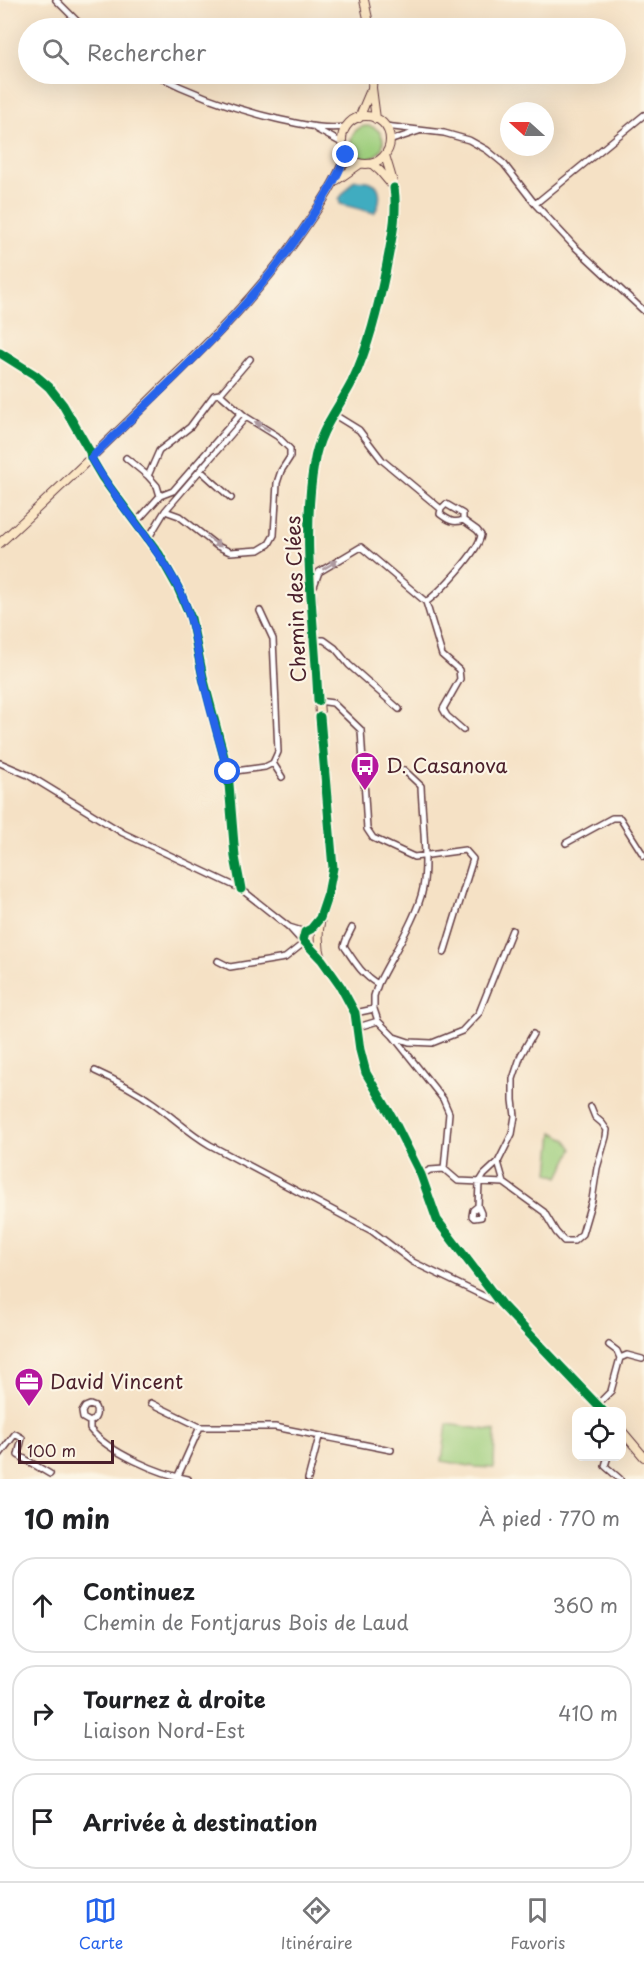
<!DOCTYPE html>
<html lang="fr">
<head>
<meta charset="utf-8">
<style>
	:root { --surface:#fff; --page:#f6f6f6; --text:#202124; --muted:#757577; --line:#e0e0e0; --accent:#2563eb }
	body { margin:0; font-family:"Playpen Sans",sans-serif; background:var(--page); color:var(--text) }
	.controls { position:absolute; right:18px; bottom:18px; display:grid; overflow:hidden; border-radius:12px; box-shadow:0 6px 24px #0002 }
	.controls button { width:54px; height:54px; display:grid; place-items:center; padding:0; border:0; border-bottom:2px solid var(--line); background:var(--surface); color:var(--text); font:30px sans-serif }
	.compass { position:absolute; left:500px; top:102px; width:54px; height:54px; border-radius:50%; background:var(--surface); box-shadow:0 6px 24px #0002; rotate:291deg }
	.scale { position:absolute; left:18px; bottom:15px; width:96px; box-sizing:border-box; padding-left:6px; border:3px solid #4a1f2b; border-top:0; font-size:16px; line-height:21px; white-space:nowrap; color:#4a1f2b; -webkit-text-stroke:4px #fcf5e5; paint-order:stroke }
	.stop { position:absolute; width:18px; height:18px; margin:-14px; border:4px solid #2563eb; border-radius:50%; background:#fff }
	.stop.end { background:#2563eb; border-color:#fff; box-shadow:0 2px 6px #0008 }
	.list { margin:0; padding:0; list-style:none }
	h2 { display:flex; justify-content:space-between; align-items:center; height:78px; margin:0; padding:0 24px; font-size:26px }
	h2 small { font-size:20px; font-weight:400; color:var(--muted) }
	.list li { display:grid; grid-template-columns:39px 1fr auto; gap:18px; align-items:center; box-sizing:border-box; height:96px; margin:0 12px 12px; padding:0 12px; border:2px solid var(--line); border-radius:24px }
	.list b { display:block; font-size:22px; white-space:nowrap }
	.list p { margin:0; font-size:20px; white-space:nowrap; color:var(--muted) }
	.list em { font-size:20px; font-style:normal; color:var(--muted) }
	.icon { flex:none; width:33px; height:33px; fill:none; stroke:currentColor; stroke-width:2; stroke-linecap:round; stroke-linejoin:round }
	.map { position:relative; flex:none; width:644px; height:1479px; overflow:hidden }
	.search { position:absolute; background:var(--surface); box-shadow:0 6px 24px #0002; left:18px; right:18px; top:18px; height:66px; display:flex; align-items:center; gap:15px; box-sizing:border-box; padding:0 21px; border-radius:33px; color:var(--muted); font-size:22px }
	.sheet { height:402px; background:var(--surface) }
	nav { display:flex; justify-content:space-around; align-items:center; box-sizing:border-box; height:84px; border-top:2px solid var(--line); background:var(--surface); font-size:16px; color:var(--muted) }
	nav a { display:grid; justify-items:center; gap:3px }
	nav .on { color:var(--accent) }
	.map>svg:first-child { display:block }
	.green { fill:#9ece7d; stroke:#747654; stroke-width:1.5 }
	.water { fill:#41acc0; stroke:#466676; stroke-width:1.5 }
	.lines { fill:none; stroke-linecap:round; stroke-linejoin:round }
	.street-casing { stroke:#643c42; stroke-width:8 }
	.secondary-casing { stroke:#643c42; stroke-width:10 }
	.street { stroke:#fff; stroke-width:5 }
	.secondary { stroke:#fbe6c4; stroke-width:8 }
	.cycleway-casing { stroke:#fcf5e5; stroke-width:13 }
	.cycleway { stroke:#00873e; stroke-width:9 }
	.oneway { fill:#ae9aa0 }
	.route { stroke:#2563eb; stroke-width:8 }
	.labels { text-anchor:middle; stroke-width:4.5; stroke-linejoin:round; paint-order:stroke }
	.street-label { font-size:20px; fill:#4a1f2b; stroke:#fcf5e5 }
	.poi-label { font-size:20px; fill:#4a1f2b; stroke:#fcf5e5; text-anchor:start }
</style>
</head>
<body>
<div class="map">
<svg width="644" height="1479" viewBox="0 0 644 1479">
	<rect width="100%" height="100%" fill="#fcf5e5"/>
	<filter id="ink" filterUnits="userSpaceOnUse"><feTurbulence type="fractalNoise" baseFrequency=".0167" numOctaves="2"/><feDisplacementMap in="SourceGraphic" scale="12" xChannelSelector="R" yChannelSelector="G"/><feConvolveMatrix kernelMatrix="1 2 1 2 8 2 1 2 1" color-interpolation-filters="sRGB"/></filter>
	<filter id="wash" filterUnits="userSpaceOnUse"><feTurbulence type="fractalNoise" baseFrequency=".008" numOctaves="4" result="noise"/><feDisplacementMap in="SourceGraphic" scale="24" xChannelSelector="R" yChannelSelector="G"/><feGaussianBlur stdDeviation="1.35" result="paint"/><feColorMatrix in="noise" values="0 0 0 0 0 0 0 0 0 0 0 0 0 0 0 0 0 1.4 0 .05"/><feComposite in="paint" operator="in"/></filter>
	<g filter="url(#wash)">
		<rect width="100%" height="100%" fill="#f5e1c5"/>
		<path class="green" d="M351 142a16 16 0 1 1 32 0a16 16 0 1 1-32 0Z
			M 553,1132 L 566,1139 L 573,1149 L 559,1177 L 549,1173 Z
			M 447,1424 L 495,1431 L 494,1468 L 475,1467 L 442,1461 Z"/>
		<path class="water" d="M 356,180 C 361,181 367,180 371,182 C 384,187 380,205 374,213 L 340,204 L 339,199 L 353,181 Z"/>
	</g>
	<g filter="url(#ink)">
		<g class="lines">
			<g class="street-casing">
				<path id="street" d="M 56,0 L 84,28
					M 154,74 C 193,94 234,109 277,119 C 301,124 322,130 346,127
					M 385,126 L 444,133 L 469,140 L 487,150 L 504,164 L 535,204 L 574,246 L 644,311
					M 316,129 L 342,143
					M 389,141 L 419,131
					M 535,204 L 644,115
					M 0,353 L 35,375 L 49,387 L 63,405 L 90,452 L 91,458 L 102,477 L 159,554 L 178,588 L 191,618 L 203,677 L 228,772 L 235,857 L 241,889
					M 220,394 L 250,359
					M 333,414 L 359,430 L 382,460 L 441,509
					M 126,458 L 148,476
					M 200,470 L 231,498
					M 160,496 L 173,491 L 241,413
					M 134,521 L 141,517 L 160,496 L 157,486 L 148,476 L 159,451 L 190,427 L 214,395 L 220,394 L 246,417 L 277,436 L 290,449 L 290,457 L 281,471 L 277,483 L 274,535 L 269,544 L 259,550 L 230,552 L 217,546 L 179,516 L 165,511
					M 148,539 L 165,511 L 246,417
					M 314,586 L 319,572 L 361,547 L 426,602 L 442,655 L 459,670 L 460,679 L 443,709 L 447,716 L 463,730
					M 426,602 C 440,592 479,551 481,535 L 477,530 L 463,520 L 463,514 L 446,504 L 441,509 L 440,514 C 448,520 454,524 463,520
					M 315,640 L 324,640 L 335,648 L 349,665 L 399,709
					M 318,701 L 333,703 L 361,730 L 367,829 L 373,838 L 414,857 L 465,850 L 473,859 L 444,953
					M 0,763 L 28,775 L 123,833 L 241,889 L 289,927 L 299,938 L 303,940
					M 273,763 L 282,777
					M 404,770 L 421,786 C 422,814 428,861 423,888 C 418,916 391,957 378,984 L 374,996 L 374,1009 L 378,1021 L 393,1036 L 443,1099 L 449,1113 L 444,1169
					M 228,772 L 265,767 L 273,763 L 278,752 L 273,639 L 260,611
					M 566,843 L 612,818 L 620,818 L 644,856
					M 289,927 L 305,932
					M 352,928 L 346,940 L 344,946 C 354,961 362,975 378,984
					M 218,961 L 230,967 L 285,958 L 305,942
					M 355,1013 L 374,1009
					M 358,1027 L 378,1021
					M 394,1037 L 409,1042 L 432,1043 L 462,1031 L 479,1013 L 512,930
					M 95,1071 C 115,1080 135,1090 153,1103 C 173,1117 189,1133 210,1145 L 372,1231 L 413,1262 L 498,1303
					M 498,1162 L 504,1183
					M 444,1169 L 458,1181 L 504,1183 L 544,1212 L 556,1232 L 564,1241 L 574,1241 L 582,1234 L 592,1200 L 597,1168 L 606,1137 L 607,1130 L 602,1123 L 595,1117 L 591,1107
					M 421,1175 L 430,1170 L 444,1169
					M 478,1206 L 481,1213 L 481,1217 L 474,1218 L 472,1216 L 473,1210 L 478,1206 L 479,1183 L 484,1175 L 498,1162 L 512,1134 L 515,1116 L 513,1100 L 513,1079 L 521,1055 L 533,1034
					M 620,1358 L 627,1355 L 642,1359
					M 151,1403 L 200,1427 L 275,1427 L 391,1450
					M 598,1404 L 611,1391 L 620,1358 L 617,1351 L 609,1345
					M 90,1422 C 96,1419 98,1413 95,1407 L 90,1405 L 85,1407 L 82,1412 L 83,1418 L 90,1422 L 90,1429 C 108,1452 159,1474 188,1479
					M 0,1454 L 15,1434 L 22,1438 L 18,1455 L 50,1474
					M 608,1456 L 605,1466 L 620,1479
					M 177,1478 L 200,1427
					M 308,1479 L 319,1437"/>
			</g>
			<g class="secondary-casing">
				<path id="secondary" d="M 364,0 L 370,28
					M 373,74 L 372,88 L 376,119
					M342 140a24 24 0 1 1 48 0a24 24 0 1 1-48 0Z
					M 359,118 L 370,92
					M 372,164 L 380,171 L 391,184
					M 337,180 L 360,164
					M 0,543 C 53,494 106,444 158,392 C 210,342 259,293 301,233 C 318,208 336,183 346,155
					M 319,919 L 311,929 L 305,932 L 303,940 L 322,960 L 341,987 L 355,1013 L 360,1050 L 366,1073 L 392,1117 L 421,1175 L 437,1220 L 501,1304 L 604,1412
					M 322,960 C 311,922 330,904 333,868 C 325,793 320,717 315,642 C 312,583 305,524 313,465 C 318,432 336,411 351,383 C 371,345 379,303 387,262 C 391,243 397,223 396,203 C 396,187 389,170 385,155
					M 622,1431 L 644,1457"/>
			</g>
			<use href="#street" class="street"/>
			<use href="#secondary" class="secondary"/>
			<g class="cycleway-casing">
				<path id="cycleway" d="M 0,353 L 35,375 L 49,387 L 63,405 L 90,452 L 91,458 L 102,477 L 159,554 L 178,588 L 191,618 L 203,677 L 228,772 L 235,857 L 241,889
					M 318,701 C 315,624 301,540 314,464 C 319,430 337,411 352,382 C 369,346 378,308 386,269 C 391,241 398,215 394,188
					M 320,717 L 333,868 L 328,894 L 320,918 L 311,929 L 305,932 L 303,940 L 322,960 L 341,987 L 355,1013 L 360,1050 L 366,1073 L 392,1117 L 421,1175 L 437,1220 L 501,1304 L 604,1412"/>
			</g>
			<use href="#cycleway" class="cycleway"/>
		</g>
		<defs><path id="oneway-solid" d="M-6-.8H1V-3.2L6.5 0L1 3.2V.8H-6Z" transform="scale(1.5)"/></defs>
		<g class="oneway">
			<use href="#oneway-solid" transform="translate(262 426) rotate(-149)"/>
			<use href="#oneway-solid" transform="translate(214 542) rotate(35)"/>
			<use href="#oneway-solid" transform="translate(330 565) rotate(-31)"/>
		</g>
	</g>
	<g class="lines" filter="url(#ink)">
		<path class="route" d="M 228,772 C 219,741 210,710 203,679 C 196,647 193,616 178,587 C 154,541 117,504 91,458 C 166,385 243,317 303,230 C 319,206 336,182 346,155"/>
	</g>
	<defs>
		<g id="bus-pin" transform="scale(1.5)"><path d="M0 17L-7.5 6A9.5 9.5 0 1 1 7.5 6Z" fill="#b5179e" stroke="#fcf5e5"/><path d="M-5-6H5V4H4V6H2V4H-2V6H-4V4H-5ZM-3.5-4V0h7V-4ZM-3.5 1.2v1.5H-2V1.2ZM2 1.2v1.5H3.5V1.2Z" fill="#fff"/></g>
		<g id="office-pin" transform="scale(1.5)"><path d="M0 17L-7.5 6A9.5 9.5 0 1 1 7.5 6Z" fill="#b5179e" stroke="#fcf5e5"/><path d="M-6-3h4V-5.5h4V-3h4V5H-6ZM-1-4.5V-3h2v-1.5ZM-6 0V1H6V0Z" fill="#fff"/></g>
	</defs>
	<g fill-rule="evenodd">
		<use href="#bus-pin" x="365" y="766"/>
		<use href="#office-pin" x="29" y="1382"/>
	</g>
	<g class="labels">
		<g class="street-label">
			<text transform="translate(296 599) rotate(-92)" y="7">Chemin des Clées</text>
		</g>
		<g class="poi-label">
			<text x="386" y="773">D. Casanova</text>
			<text x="50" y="1389">David Vincent</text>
		</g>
	</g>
</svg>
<div class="controls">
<button><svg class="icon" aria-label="locate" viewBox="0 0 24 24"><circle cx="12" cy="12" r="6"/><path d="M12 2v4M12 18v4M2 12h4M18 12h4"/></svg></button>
</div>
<svg class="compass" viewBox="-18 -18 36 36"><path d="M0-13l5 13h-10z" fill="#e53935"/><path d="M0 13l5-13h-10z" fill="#757577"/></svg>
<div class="scale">100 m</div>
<div class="stop" style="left:228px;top:772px"></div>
<div class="stop end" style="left:346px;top:155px"></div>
<div class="search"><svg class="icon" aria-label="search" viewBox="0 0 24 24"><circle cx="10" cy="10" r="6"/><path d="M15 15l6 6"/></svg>Rechercher</div>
</div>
<section class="sheet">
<h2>10 min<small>À pied · 770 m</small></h2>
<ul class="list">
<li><svg class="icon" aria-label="ahead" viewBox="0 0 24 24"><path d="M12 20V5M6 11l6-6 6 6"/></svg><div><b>Continuez</b><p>Chemin de Fontjarus Bois de Laud</p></div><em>360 m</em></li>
<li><svg class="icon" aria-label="right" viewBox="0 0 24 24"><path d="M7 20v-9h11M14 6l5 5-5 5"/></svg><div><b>Tournez à droite</b><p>Liaison Nord-Est</p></div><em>410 m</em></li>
<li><svg class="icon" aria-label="arrive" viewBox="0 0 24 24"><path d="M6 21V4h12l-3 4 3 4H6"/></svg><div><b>Arrivée à destination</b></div></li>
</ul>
</section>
<nav>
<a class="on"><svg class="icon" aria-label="map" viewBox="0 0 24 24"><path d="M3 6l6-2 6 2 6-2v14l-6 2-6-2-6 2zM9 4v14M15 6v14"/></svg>Carte</a>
<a><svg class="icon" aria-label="directions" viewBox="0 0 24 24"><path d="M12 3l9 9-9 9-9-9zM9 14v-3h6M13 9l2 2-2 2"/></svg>Itinéraire</a>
<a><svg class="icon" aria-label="saved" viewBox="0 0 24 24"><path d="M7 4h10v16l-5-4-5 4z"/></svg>Favoris</a>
</nav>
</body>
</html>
